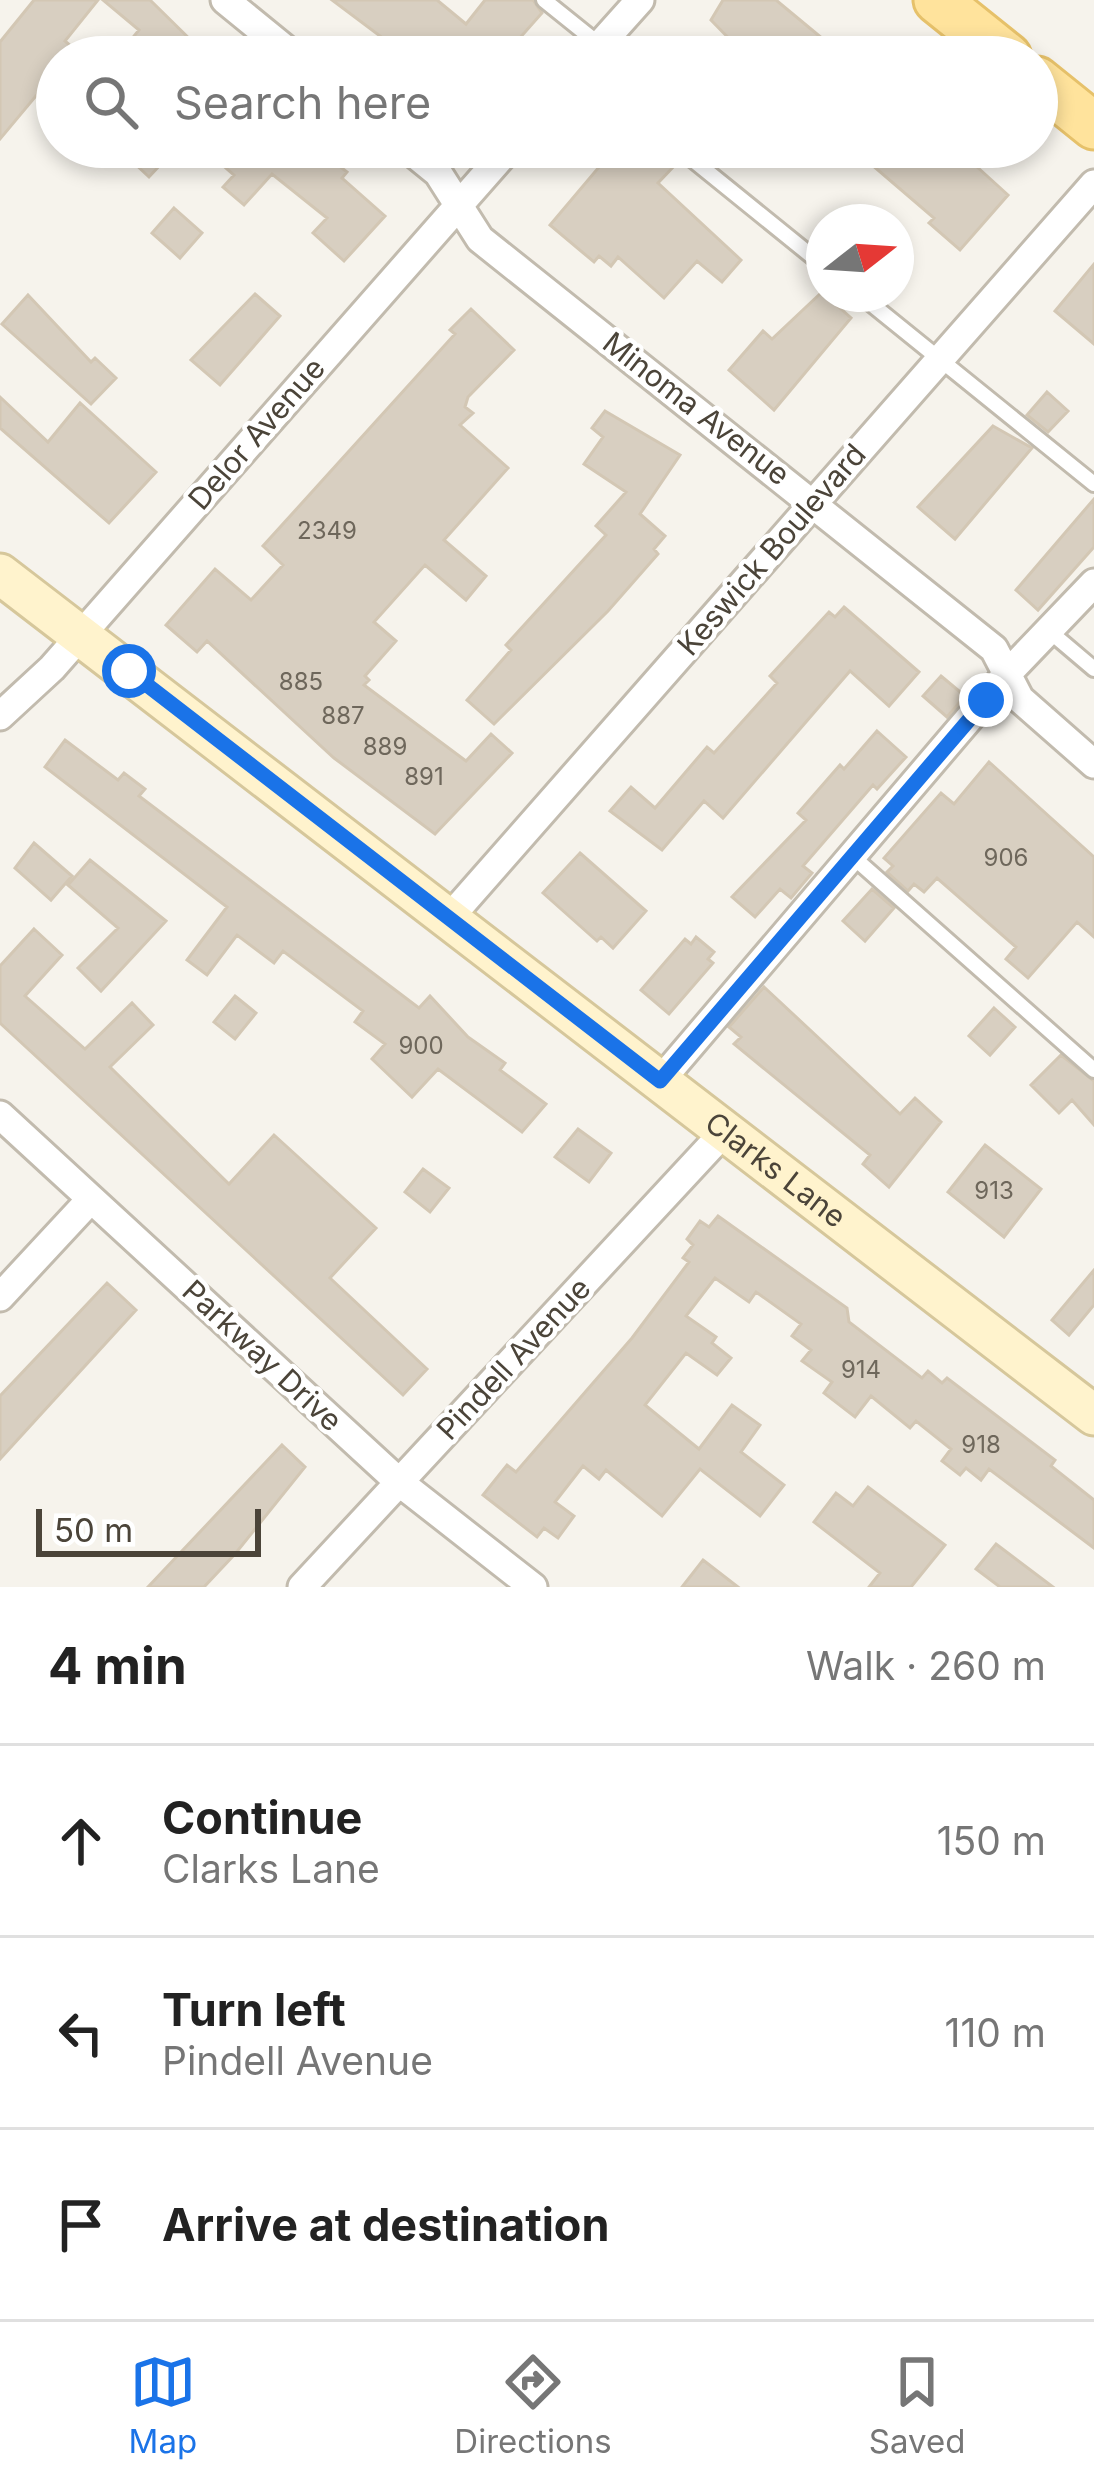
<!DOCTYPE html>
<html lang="en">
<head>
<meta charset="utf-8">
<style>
	:root { --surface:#fff; --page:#f2f2f2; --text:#222; --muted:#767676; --line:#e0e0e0; --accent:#1a73e8 }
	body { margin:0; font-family:Inter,sans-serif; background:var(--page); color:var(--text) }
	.compass { position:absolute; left:806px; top:204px; width:108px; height:108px; border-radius:50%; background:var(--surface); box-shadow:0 6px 18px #0003; rotate:73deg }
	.scale { position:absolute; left:36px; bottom:30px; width:225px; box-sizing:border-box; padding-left:12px; border:6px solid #4b4439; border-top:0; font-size:33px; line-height:42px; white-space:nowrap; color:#4b4439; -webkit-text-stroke:9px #fff; paint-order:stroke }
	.stop { position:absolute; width:36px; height:36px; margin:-27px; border:9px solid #1a73e8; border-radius:50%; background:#fff }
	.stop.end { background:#1a73e8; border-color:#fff; box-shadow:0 3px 12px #0008 }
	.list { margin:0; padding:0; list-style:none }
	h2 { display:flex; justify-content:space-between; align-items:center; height:156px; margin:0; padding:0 48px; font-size:51px }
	h2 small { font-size:39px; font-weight:400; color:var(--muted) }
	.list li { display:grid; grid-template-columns:78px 1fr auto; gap:36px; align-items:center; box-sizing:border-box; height:192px; padding:0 48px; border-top:3px solid var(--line) }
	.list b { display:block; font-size:45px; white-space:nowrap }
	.list p { margin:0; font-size:39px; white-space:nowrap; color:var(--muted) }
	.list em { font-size:39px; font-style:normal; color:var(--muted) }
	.icon { flex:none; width:66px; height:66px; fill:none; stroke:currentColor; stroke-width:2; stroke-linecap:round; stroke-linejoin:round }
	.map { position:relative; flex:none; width:1094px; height:1587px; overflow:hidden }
	.search { position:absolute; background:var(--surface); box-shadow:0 6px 18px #0003; left:36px; right:36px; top:36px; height:132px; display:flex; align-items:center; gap:30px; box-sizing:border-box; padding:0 42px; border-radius:66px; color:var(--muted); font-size:45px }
	.sheet { height:732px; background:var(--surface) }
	nav { display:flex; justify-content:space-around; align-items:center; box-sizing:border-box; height:168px; border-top:3px solid var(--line); background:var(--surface); font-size:33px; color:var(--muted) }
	nav a { display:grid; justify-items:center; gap:6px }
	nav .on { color:var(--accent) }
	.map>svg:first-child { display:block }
	.building { fill:#d8cfc1; stroke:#d3c7b4; stroke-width:3 }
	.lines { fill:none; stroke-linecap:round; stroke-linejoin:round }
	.lane-casing { stroke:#c2bbae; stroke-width:20 }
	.street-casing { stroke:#c2bbae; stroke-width:33 }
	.secondary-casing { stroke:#d6c79b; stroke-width:45 }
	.primary-casing { stroke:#e6c16a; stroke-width:51 }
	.lane { stroke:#fff; stroke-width:14 }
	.street { stroke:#fff; stroke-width:27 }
	.secondary { stroke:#fff3cd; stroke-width:39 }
	.primary { stroke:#ffe39c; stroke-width:45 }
	.route { stroke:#1a73e8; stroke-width:15 }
	.labels { text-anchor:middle; stroke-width:9; stroke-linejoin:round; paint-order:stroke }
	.number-label { font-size:24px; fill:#6e675b }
	.street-label { font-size:30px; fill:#4b4439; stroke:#fff }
</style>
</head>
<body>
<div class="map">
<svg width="1094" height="1587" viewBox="0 0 1094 1587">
	<rect width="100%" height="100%" fill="#f6f3ec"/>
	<path class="building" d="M 34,0 L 98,0 L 65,41 L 73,48 L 66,57 L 57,57 L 57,68 L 45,85 L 0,139 L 0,42 Z
		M 103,0 L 150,0 L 208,57 L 117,57 L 139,30 Z
		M 332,0 L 437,0 L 466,24 L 485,0 L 533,0 L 542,13 L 503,57 L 408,57 Z
		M 723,0 L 776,0 L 823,39 L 808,57 L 747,57 L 711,20 Z
		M 117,147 L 177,147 L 149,177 Z
		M 202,147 L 315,147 L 347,172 L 342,178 L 385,216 L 344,261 L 313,233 L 327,218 L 272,174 L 244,205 L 223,187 L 234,175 Z
		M 616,147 L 666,147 L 678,162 L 658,183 L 741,260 L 722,282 L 697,261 L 664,298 L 618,257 L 611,266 L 599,256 L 594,262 L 550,225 Z
		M 851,147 L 955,147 L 1008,195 L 960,250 L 929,223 L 934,218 Z
		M 174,208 L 202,233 L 180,258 L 152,233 Z
		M 1094,264 L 1094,344 L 1055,311 Z
		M 822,292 L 851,318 L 774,410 L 729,370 L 763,331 L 772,339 Z
		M 255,294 L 280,316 L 220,385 L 191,360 Z
		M 28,295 L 91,362 L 95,358 L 116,378 L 91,404 L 2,324 Z
		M 471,309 L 514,350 L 468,397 L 465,407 L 473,413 L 460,425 L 508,468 L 444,540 L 486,576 L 466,600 L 425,565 L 374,622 L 396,641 L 365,676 L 369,680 L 364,685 L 466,761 L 491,734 L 512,753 L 435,834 L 334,758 L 207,641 L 197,652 L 166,625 L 215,569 L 251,600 L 283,565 L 263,546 L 455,334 L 450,330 Z
		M 1047,392 L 1068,411 L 1048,432 L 1027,415 Z
		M 0,397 L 48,442 L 80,403 L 156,472 L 109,523 L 0,428 Z
		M 605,411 L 680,455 L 640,514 L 665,536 L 654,549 L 658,554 L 608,611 L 494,724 L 467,700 L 511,650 L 506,645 L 606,535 L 596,526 L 626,492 L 584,464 L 603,437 L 592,428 Z
		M 993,426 L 1032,448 L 955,539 L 918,507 Z
		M 1094,499 L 1094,547 L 1038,610 L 1016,590 Z
		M 844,607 L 919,672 L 889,706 L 850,671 L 723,818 L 704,801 L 662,850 L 610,811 L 631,787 L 655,808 L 707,747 L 714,753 L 777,683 L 770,676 L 829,612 L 835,617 Z
		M 941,676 L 965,696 L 947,717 L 923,696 Z
		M 877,731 L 906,757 L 877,789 L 873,785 L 803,866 L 812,873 L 791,898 L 780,889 L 755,917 L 732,897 L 806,820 L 798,813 L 840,765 L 844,769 Z
		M 65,740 L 118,780 L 124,773 L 145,789 L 139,796 L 419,1008 L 430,996 L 468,1037 L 505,1063 L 500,1070 L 546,1104 L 522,1132 L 438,1069 L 412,1097 L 372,1059 L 385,1044 L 355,1022 L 363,1011 L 283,951 L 274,963 L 237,935 L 207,975 L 187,960 L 227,907 L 45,767 Z
		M 989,762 L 1094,857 L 1094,937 L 1077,922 L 1028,978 L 1006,959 L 1016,947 L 937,878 L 924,892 L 914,884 L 908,891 L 887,872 L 893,866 L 884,858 L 941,793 L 954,804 Z
		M 34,843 L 72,876 L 51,900 L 15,868 Z
		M 580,853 L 646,911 L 613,948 L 601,937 L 597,941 L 543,893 Z
		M 90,860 L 166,921 L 101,991 L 78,968 L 118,928 L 68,885 Z
		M 872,889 L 894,908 L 865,941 L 843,921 Z
		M 34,929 L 62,955 L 25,996 L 85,1049 L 132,1003 L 153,1025 L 110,1067 L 229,1184 L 274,1135 L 376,1228 L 330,1278 L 427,1369 L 403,1395 L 0,1023 L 0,966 Z
		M 696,937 L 714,952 L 708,959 L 713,963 L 669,1014 L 641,990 L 685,939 L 691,944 Z
		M 764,987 L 900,1114 L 915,1098 L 941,1122 L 889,1187 L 863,1164 L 870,1155 L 734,1044 L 741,1037 L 729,1027 Z
		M 235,996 L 256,1013 L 235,1039 L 214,1022 Z
		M 994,1008 L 1015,1027 L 990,1055 L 969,1036 Z
		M 1061,1055 L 1094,1081 L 1094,1125 L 1072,1100 L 1059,1113 L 1031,1085 Z
		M 578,1129 L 611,1153 L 589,1182 L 555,1157 Z
		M 985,1145 L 1041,1189 L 1004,1237 L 948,1192 Z
		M 423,1169 L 449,1188 L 430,1212 L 405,1192 Z
		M 718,1216 L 847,1308 L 849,1322 L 922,1378 L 928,1371 L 942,1383 L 947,1378 L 1055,1460 L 1051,1466 L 1094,1500 L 1094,1548 L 989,1469 L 981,1480 L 966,1468 L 960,1475 L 942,1461 L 951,1449 L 916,1421 L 910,1428 L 871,1396 L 855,1417 L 824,1393 L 832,1382 L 802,1361 L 811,1350 L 792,1336 L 801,1324 L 756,1292 L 749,1302 L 715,1278 L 686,1316 L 716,1337 L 712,1343 L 731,1358 L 717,1375 L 686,1353 L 645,1405 L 699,1449 L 732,1405 L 760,1425 L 741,1452 L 784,1485 L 760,1516 L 700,1469 L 662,1516 L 606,1470 L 599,1479 L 583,1466 L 555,1502 L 574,1516 L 558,1538 L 544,1528 L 537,1537 L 483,1495 L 507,1465 L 516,1472 L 632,1338 L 689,1262 L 683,1258 L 693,1245 L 687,1239 L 700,1221 L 709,1227 Z
		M 1094,1270 L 1094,1305 L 1069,1335 L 1052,1320 Z
		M 107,1283 L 136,1310 L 0,1459 L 0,1396 Z
		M 282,1445 L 305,1467 L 235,1554 L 204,1587 L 148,1587 Z
		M 868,1487 L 945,1545 L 911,1587 L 869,1587 L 880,1573 L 814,1522 L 836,1493 L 853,1506 Z
		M 996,1544 L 1053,1587 L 1000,1587 L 976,1569 Z
		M 703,1560 L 738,1587 L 682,1587 Z"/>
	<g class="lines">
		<g class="lane-casing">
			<path id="lane" d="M 544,0 L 600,45
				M 677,147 L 824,266
				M 859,294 L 1094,484
				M 1048,630 L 1094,669
				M 852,856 L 1094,1070"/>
		</g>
		<g class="street-casing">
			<path id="street" d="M 225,0 L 295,57
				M 589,57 L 640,0
				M 406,147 L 438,173 L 480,239 L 994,649 L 1020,699 L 1094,764
				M 0,716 L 52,668 L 510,147
				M 450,917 L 1094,184
				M 660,1081 L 1007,674 L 1094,583
				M 0,1115 L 399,1482 L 533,1587
				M 0,1297 L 91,1199
				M 302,1587 L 726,1130"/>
		</g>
		<g class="secondary-casing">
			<g id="secondary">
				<path id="s1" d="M 0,574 L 1094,1415"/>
			</g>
		</g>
		<g class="primary-casing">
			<path id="primary" d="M 937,0 L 1008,57
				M 1037,80 L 1094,126"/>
		</g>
		<use href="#lane" class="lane"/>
		<use href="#street" class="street"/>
		<use href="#secondary" class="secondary"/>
		<use href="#primary" class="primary"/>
	</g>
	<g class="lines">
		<path class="route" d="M 129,671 L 660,1081 L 986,700"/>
	</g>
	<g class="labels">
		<g class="number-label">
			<text x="327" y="539">2349</text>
			<text x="301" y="690">885</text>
			<text x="343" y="724">887</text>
			<text x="385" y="755">889</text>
			<text x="424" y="785">891</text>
			<text x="1006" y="866">906</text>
			<text x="421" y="1054">900</text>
			<text x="994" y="1199">913</text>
			<text x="861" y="1378">914</text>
			<text x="981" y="1453">918</text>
		</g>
		<g class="street-label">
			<text transform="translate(696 409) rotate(38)" y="10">Minoma Avenue</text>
			<text transform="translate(257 434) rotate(-49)" y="10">Delor Avenue</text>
			<text transform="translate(772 550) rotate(-49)" y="10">Keswick Boulevard</text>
			<text dy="10" stroke="none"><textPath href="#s1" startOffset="978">Clarks Lane</textPath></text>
			<text transform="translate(262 1356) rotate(43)" y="10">Parkway Drive</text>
			<text transform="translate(514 1359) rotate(-47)" y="10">Pindell Avenue</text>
		</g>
	</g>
</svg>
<svg class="compass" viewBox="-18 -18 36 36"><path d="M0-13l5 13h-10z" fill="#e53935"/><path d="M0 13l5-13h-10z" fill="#767676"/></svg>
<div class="scale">50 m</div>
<div class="stop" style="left:129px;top:671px"></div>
<div class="stop end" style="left:986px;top:700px"></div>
<div class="search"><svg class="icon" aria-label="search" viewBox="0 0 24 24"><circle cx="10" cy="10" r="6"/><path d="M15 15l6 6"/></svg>Search here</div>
</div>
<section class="sheet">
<h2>4 min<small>Walk · 260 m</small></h2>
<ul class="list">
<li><svg class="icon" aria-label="ahead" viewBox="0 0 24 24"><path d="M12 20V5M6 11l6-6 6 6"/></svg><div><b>Continue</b><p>Clarks Lane</p></div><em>150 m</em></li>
<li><svg class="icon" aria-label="left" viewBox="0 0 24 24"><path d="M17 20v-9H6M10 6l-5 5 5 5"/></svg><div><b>Turn left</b><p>Pindell Avenue</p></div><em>110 m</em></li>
<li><svg class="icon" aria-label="arrive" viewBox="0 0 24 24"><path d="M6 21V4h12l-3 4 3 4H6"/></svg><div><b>Arrive at destination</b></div></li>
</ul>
</section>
<nav>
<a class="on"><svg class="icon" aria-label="map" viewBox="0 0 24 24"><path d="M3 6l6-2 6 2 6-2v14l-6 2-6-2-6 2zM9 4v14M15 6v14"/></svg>Map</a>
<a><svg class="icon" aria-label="directions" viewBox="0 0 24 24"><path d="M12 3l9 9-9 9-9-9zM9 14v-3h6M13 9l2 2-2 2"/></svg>Directions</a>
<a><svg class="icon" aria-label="saved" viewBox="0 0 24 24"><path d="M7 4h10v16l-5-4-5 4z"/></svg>Saved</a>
</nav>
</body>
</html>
